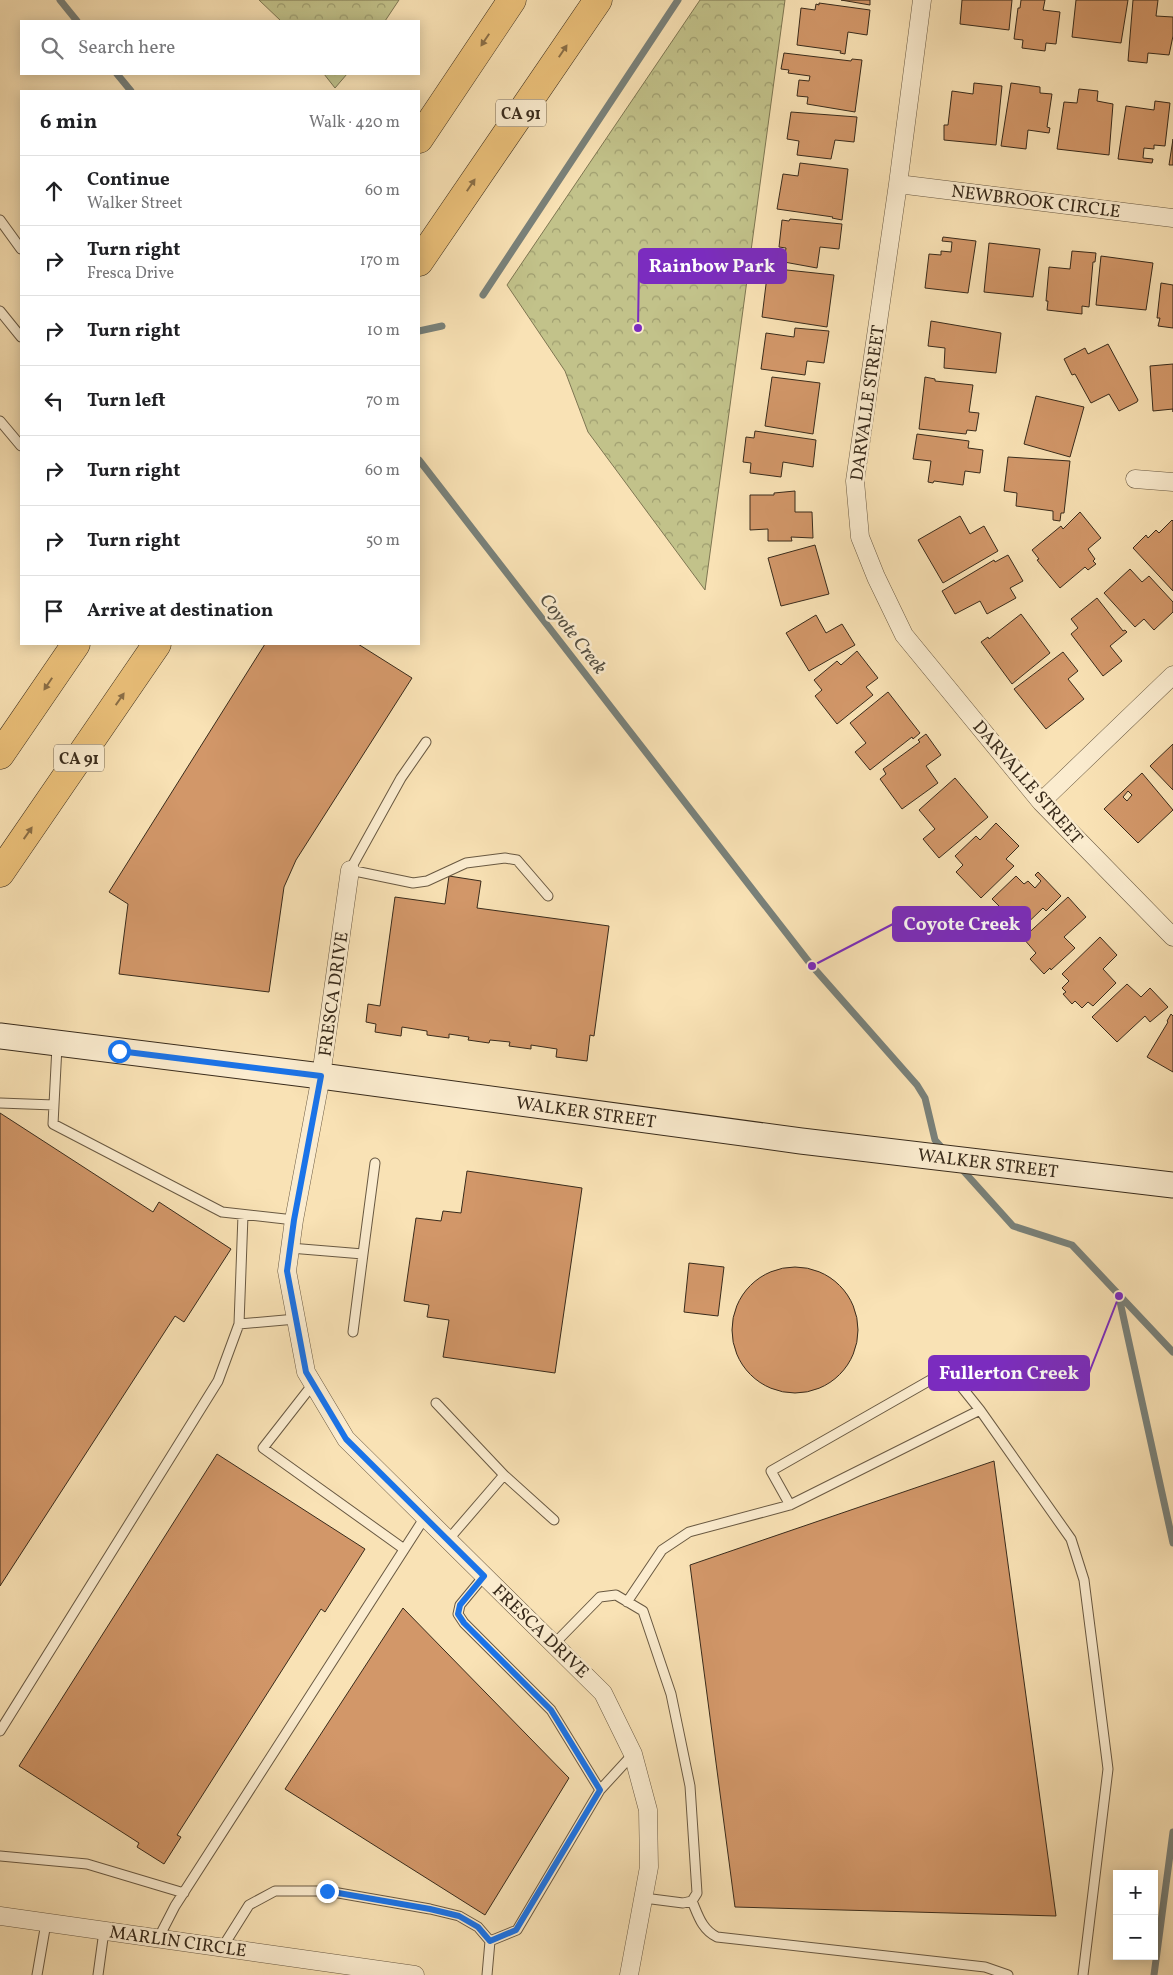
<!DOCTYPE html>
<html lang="en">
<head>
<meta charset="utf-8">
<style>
	:root { --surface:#fff; --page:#f2f2f2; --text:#202124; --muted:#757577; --line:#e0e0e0 }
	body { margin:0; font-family:Vollkorn,serif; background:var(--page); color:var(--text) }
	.controls { position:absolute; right:15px; bottom:15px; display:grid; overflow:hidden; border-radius:0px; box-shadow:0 2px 12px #0003 }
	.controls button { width:45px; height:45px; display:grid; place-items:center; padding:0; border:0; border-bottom:1px solid var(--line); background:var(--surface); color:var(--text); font:25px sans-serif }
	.stop { position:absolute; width:15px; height:15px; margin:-11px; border:4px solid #1a73e8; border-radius:50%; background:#fff }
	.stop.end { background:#1a73e8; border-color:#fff; box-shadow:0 1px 5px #0008 }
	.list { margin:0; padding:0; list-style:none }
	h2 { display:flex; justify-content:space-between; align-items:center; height:65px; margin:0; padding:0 20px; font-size:21px }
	h2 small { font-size:16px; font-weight:400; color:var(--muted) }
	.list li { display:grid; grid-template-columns:32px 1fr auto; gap:15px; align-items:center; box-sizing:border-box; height:70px; padding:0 20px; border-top:1px solid var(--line) }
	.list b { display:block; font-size:19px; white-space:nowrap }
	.list p { margin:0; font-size:16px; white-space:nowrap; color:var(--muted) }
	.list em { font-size:16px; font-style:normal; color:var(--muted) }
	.icon { flex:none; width:28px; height:28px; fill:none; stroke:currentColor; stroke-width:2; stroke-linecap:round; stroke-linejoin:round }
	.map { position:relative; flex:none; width:1173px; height:1975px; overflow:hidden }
	.search { position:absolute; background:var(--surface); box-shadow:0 2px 12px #0003; left:20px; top:20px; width:400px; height:55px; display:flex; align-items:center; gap:12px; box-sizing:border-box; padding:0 18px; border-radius:0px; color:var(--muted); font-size:19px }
	.panel { position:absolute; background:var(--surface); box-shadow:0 2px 12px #0003; left:20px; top:90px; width:400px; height:555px; border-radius:0px }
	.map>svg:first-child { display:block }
	.park { fill:url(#park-crowns); stroke:#7e7652 }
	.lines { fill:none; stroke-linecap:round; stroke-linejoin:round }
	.stream { stroke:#79817a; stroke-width:7 }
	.building { fill:#d29769; stroke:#392b1b; fill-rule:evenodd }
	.lane-casing { stroke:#695942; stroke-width:11 }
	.street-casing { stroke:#695942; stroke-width:19 }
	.secondary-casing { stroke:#392b1b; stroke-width:27 }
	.highway-casing { stroke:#392b1b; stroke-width:29 }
	.lane { stroke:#fbeccf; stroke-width:9 }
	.street { stroke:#fbeccf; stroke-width:18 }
	.secondary { stroke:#fbeccf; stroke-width:25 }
	.highway { stroke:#ecc17a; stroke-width:28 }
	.oneway { fill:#8a6e46 }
	.route { stroke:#1a73e8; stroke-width:6 }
	.labels { text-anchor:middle; stroke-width:5; stroke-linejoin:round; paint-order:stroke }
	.shield { fill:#fbeccf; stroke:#736551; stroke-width:1 }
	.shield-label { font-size:16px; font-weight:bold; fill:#392b1b }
	.street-label { font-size:18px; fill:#392b1b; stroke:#fbeccf }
	.water-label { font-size:19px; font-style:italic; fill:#544f42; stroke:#fbeccf }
	.leader { fill:none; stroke:#7b2cbf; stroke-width:2 }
	.callout-dot { fill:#7b2cbf; stroke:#fbeccf; stroke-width:2 }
	.callout { fill:#7b2cbf; stroke:#7b2cbf; stroke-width:2 }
	.callout-label { font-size:19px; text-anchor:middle; font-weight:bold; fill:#fff }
</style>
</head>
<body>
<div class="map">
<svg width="1173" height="1975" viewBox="0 0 1173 1975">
	<defs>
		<pattern id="park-crowns" width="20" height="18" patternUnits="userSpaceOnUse" patternTransform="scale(1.25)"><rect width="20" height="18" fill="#c2c28a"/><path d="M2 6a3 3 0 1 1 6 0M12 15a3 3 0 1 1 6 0" fill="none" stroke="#9f9e70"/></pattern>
	</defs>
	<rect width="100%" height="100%" fill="#f9e2b5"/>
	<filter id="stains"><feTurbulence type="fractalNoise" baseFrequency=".004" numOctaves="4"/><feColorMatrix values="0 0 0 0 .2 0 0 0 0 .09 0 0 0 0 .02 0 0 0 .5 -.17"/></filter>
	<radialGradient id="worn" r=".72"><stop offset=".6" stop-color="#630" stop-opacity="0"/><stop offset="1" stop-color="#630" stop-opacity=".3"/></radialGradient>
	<path class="park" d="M 259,0 L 399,0 L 385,21 L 281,21 Z
		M 700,0 L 785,0 L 705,590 L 588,432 L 565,371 L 507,285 Z
		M 324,74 L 347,74 L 335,88 Z"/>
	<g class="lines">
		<path class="stream" d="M 60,0 L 77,21
			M 117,74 L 131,91
			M 483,295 L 678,0
			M 419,331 L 442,326
			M 419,460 L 812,966 L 917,1085 L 925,1098 L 935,1140 L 945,1151
			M 959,1166 L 1013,1226 L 1072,1245 L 1173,1352
			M 1119,1297 L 1173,1543
			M 1154,1975 L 1173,1832"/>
	</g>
	<path class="building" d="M 841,0 L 870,0 L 870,5 Z
		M 962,0 L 1012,0 L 1009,30 L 960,24 Z
		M 1021,0 L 1045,0 L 1043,10 L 1060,12 L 1056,44 L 1046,43 L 1045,51 L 1022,48 L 1023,40 L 1014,39 L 1018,8 L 1020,8 Z
		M 1076,0 L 1128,0 L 1121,43 L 1072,37 Z
		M 1133,0 L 1158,0 L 1156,16 L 1173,17 L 1173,36 L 1169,55 L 1148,53 L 1147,63 L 1128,61 Z
		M 819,3 L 870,10 L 867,35 L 848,32 L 845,54 L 840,53 L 841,51 L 797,45 L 801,8 L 815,10 L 816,4 L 819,5 Z
		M 784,53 L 851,61 L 852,59 L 862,60 L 855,112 L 807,104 L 808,97 L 797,96 L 799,80 L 809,81 L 810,76 L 788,73 L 789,70 L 781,69 Z
		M 974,83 L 1002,86 L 996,145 L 944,140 L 944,125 L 948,125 L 952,91 L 973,94 Z
		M 1011,83 L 1040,87 L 1040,93 L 1052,94 L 1047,127 L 1050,128 L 1049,133 L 1028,130 L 1026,149 L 1001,146 Z
		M 1079,89 L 1098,91 L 1097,101 L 1113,104 L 1109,155 L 1057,149 L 1064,102 L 1077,103 Z
		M 1155,101 L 1170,103 L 1165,146 L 1154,145 L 1154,149 L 1144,148 L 1143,158 L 1153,159 L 1152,163 L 1118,159 L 1126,106 L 1154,110 Z
		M 791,112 L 857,117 L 854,142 L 835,140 L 831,159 L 797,155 L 799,141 L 787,139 Z
		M 1173,139 L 1173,165 L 1169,165 Z
		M 800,163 L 848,169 L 842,220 L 832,218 L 833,217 L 777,209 L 783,174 L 798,176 Z
		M 790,219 L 842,224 L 839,249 L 820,247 L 817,268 L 784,262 L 786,248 L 779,247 L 782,220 L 789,221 Z
		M 943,237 L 976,241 L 968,293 L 925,288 L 929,254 L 941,255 L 941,251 L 951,252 L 952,242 L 942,241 Z
		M 989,243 L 1040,249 L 1033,297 L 984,292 Z
		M 1072,251 L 1096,253 L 1095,262 L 1093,262 L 1089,307 L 1082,306 L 1082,314 L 1047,310 L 1048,301 L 1046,301 L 1049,267 L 1070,269 Z
		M 1101,256 L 1153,263 L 1146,310 L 1096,305 Z
		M 768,268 L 834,275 L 827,327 L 762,317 Z
		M 1161,283 L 1173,285 L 1173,328 L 1158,326 L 1160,318 L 1157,318 Z
		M 931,321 L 1001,333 L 996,373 L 944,368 L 945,348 L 928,346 Z
		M 795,328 L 829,331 L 824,363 L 807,361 L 805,375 L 761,369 L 766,333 L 794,337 Z
		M 1108,344 L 1138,400 L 1137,402 L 1119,411 L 1109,394 L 1091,403 L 1075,374 L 1072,375 L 1064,359 L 1085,348 L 1088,354 Z
		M 1173,364 L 1173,412 L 1173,409 L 1153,411 L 1150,366 Z
		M 772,377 L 820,383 L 813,434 L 765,426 Z
		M 925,377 L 935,379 L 935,381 L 973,385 L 969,412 L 979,413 L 976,431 L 967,430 L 966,434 L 919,429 Z
		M 1036,396 L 1084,407 L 1070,457 L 1024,444 Z
		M 755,431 L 816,440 L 813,467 L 783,462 L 781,477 L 750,473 L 751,463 L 743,462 L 746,437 L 754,438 Z
		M 917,434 L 969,441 L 968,448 L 983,450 L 980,473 L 965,471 L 963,485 L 934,481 L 933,483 L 928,482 L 931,461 L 913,459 Z
		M 1008,457 L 1070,461 L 1064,513 L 1061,513 L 1060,521 L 1053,520 L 1053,511 L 1016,506 L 1017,493 L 1004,491 Z
		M 795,491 L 795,512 L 812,512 L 813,538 L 791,537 L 792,541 L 768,541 L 768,529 L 750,530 L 750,495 L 774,495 L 774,493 Z
		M 1080,512 L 1101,538 L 1088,549 L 1095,559 L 1093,561 L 1096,564 L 1088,570 L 1085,567 L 1060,588 L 1037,560 L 1039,559 L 1032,550 L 1061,526 L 1063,529 Z
		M 960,516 L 970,534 L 984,526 L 998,551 L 943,583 L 918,540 Z
		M 1172,520 L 1173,521 L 1173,591 L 1133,548 L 1146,535 L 1148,538 L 1156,530 L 1159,533 Z
		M 815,545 L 829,594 L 781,606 L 768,558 Z
		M 1008,555 L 1023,581 L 1010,588 L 1016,598 L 987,614 L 980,601 L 955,614 L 942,591 L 994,560 L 995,562 Z
		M 1130,569 L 1142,582 L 1149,576 L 1173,602 L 1173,612 L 1154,630 L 1144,619 L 1135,627 L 1104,593 Z
		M 1097,598 L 1123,631 L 1125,630 L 1127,632 L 1110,646 L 1122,661 L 1103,676 L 1071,634 L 1078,628 L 1071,619 Z
		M 1021,614 L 1050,653 L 1012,684 L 981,642 L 988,637 L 989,639 Z
		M 816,615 L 826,633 L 842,624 L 855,645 L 809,671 L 786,633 Z
		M 265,644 L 358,644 L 412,678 L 296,860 L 284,887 L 269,992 L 119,974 L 128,904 L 109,892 Z
		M 857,651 L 878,678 L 866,687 L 873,695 L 837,724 L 815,696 L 822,690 L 814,680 L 837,661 L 841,665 Z
		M 1063,652 L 1078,671 L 1068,679 L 1084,699 L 1046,729 L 1014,689 Z
		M 888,692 L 920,733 L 913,739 L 912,737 L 870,770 L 855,752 L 866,743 L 850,723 Z
		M 926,734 L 941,755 L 926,766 L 938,783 L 902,809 L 880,779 L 886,774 L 883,769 L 920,742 L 918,740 Z
		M 1173,744 L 1173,790 L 1150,766 Z
		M 1142,773 L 1173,810 L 1138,843 L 1104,809 ZM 1128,791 L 1132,795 L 1127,801 L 1123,797 Z
		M 955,778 L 988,817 L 939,858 L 923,839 L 935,829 L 919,810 Z
		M 996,823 L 1019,846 L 1006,859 L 1014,866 L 981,898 L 956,872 L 963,865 L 955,856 L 976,836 L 980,840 Z
		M 1038,872 L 1061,896 L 1046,911 L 1043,908 L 1013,937 L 998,922 L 1007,914 L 992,899 L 1016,876 L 1024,884 L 1028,881 L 1035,888 L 1041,881 L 1035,875 Z
		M 449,876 L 481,881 L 477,908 L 609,926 L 594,1036 L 590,1035 L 587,1061 L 556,1057 L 557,1049 L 531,1045 L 531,1049 L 509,1046 L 510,1042 L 490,1040 L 489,1043 L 468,1040 L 469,1037 L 449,1034 L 449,1038 L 427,1035 L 427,1031 L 402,1027 L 401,1036 L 375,1032 L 376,1024 L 366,1022 L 368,1004 L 380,1006 L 395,897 L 445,904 Z
		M 1068,897 L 1086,917 L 1064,937 L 1075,948 L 1051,970 L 1050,968 L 1044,974 L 1030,959 L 1036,953 L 1023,938 Z
		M 1100,937 L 1117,955 L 1103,969 L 1116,983 L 1093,1006 L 1088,1002 L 1082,1008 L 1075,1001 L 1072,1004 L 1063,994 L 1066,992 L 1062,988 L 1069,981 L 1062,974 Z
		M 1127,984 L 1141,997 L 1150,988 L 1168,1007 L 1150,1022 L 1145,1016 L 1117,1042 L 1092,1017 Z
		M 1171,1014 L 1173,1016 L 1173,1072 L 1147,1057 L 1168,1022 L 1167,1021 Z
		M 0,1113 L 153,1212 L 159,1202 L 231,1249 L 184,1322 L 175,1316 L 0,1586 Z
		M 467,1171 L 582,1188 L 555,1373 L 443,1357 L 449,1320 L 427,1317 L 429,1305 L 404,1301 L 416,1218 L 441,1221 L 443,1211 L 461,1213 Z
		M 689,1263 L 724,1267 L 718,1316 L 684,1312 Z
		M732 1330a63 63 0 1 1 126 0a63 63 0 1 1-126 0Z
		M 217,1454 L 365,1549 L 325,1612 L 321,1609 L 177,1835 L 181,1837 L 164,1864 L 137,1847 L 139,1843 L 19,1766 Z
		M 994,1461 L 1056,1916 L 735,1907 L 690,1565 Z
		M 403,1608 L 569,1778 L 485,1915 L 285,1789 Z"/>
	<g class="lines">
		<g class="lane-casing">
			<path id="lane" d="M 0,220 L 21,249
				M 0,311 L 21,337
				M 0,421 L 21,446
				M 426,742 L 401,778 L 350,870 L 413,883 L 427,881 L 466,863 L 505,858 L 517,860 L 548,896
				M 57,1046 L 53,1124 L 222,1212 L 294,1220
				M 0,1103 L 54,1105
				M 243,1215 L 239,1324 L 296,1319
				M 290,1248 L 363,1254 L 353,1332
				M 363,1254 L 375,1163
				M 313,1384 L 263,1448 L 404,1549
				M 436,1403 L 504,1475 L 448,1540
				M 980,1410 L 1071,1539 L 1084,1580 L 1108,1769 L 1083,1975
				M 504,1475 L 554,1520
				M 484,1576 L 460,1605 L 458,1614 L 464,1623 L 551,1710 L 600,1790
				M 627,1602 L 662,1550 L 689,1532 L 790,1505 L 980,1410 L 948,1370 L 771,1471 L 790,1505
				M 554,1644 L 600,1597 L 616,1595 L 643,1611 L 671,1694 L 690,1786 L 697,1893 L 692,1901 L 683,1903 L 644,1898
				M 0,1731 L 218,1381 L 239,1324
				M 0,1856 L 87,1864 L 184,1893
				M 692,1901 C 698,1915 702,1930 717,1937 L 985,1967 L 1008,1975
				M 158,1939 L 175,1906 L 425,1517
				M 490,1941 L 517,1930 L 600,1790 L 633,1754
				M 222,1948 L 249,1905 L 275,1891 L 327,1891 L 430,1909 L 459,1916 L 478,1927 L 490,1941 L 487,1975
				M 37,1975 L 46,1923
				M 98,1975 L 104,1931"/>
		</g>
		<g class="street-casing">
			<path id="street" d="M 922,0 L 898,184 L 855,481 L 860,537 L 876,577 L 904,635 L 1041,802 L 1173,937
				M 898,184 L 1173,218
				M 1135,479 L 1173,482
				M 1041,802 L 1173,675
				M 350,870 L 321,1076 L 294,1220 L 287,1271 L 306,1372 L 346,1439 L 603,1693 L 633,1754 L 648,1810 L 649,1867 L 629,1975
				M 0,1916 L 415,1975"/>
		</g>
		<g class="secondary-casing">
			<path id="secondary" d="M 0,1036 L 321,1076 L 801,1141 L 1173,1185"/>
		</g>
		<g class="highway-casing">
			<path id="highway" d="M 419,139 L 512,0
				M 419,262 L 598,0
				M 0,755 L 76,644
				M 0,873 L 157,644"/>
		</g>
		<use href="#lane" class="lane"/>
		<use href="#street" class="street"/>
		<use href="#secondary" class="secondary"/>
		<use href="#highway" class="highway"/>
	</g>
	<defs><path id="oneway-solid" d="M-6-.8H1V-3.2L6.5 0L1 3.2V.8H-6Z" transform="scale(1.25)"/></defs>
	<g class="oneway">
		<use href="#oneway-solid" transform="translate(485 40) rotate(124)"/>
		<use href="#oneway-solid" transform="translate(563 51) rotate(-56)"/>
		<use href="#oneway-solid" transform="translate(471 185) rotate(-56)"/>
		<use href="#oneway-solid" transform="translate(48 684) rotate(124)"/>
		<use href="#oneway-solid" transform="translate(120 699) rotate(-55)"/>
		<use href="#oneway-solid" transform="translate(28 833) rotate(-55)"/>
	</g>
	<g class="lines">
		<path class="route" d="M 119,1051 L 321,1076 L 294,1220 L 287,1271 L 306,1372 L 346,1439 L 484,1576 L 460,1605 L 458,1614 L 464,1623 L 551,1710 L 600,1790 L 516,1930 L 490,1941 L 478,1927 L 459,1916 L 430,1909 L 327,1891"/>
	</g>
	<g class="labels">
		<g class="shield">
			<rect x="496" y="99.5" width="50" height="27" rx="4"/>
			<rect x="54" y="744.5" width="50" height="27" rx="4"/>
		</g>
		<g class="shield-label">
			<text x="521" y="119">CA 91</text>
			<text x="79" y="764">CA 91</text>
		</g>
		<g class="street-label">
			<text transform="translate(1036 201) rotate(7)" y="6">NEWBROOK CIRCLE</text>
			<text transform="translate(867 403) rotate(-82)" y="6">DARVALLE STREET</text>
			<text transform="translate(1028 782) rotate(49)" y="6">DARVALLE STREET</text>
			<text transform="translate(333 994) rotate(-82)" y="6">FRESCA DRIVE</text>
			<text transform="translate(586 1112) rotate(8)" y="6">WALKER STREET</text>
			<text transform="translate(988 1163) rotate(7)" y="6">WALKER STREET</text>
			<text transform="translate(541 1631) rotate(44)" y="6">FRESCA DRIVE</text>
			<text transform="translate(178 1941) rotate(8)" y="6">MARLIN CIRCLE</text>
		</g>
		<g class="water-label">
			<text transform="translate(574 633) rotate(52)" y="7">Coyote Creek</text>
		</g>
	</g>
	<path class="leader" d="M638 328L639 266M812 966L893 924M1119 1296L1089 1373"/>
	<g class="callout-dot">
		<circle cx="638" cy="328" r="5"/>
		<circle cx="812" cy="966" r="5"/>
		<circle cx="1119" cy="1296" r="5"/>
	</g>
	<g class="callout">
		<rect x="639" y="249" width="147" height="34" rx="5"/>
		<rect x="893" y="907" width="137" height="34" rx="5"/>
		<rect x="929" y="1356" width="160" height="34" rx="5"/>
	</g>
	<g class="callout-label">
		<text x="712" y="272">Rainbow Park</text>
		<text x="962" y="930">Coyote Creek</text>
		<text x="1009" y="1379">Fullerton Creek</text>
	</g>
	<rect width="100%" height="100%" filter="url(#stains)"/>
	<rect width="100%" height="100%" fill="url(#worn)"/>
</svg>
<div class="controls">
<button>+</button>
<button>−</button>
</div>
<div class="stop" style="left:119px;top:1051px"></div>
<div class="stop end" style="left:327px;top:1891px"></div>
<div class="search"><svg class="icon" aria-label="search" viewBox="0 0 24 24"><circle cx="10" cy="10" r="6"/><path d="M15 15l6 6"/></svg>Search here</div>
<section class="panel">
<h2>6 min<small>Walk · 420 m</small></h2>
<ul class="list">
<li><svg class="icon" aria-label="ahead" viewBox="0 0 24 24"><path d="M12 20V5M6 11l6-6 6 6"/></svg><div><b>Continue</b><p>Walker Street</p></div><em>60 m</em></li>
<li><svg class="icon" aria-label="right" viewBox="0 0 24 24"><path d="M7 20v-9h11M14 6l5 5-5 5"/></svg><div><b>Turn right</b><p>Fresca Drive</p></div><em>170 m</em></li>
<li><svg class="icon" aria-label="right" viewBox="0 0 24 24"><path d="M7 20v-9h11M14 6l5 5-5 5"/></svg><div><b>Turn right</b></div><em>10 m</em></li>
<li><svg class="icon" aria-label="left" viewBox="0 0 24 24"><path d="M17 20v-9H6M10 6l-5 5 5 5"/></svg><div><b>Turn left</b></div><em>70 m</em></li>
<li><svg class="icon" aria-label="right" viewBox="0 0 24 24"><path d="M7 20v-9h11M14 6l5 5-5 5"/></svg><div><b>Turn right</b></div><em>60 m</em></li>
<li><svg class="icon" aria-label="right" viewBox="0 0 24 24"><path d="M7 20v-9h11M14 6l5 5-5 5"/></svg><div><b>Turn right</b></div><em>50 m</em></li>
<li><svg class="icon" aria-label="arrive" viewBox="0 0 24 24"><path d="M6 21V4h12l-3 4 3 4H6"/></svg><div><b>Arrive at destination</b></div></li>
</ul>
</section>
</div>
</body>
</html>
